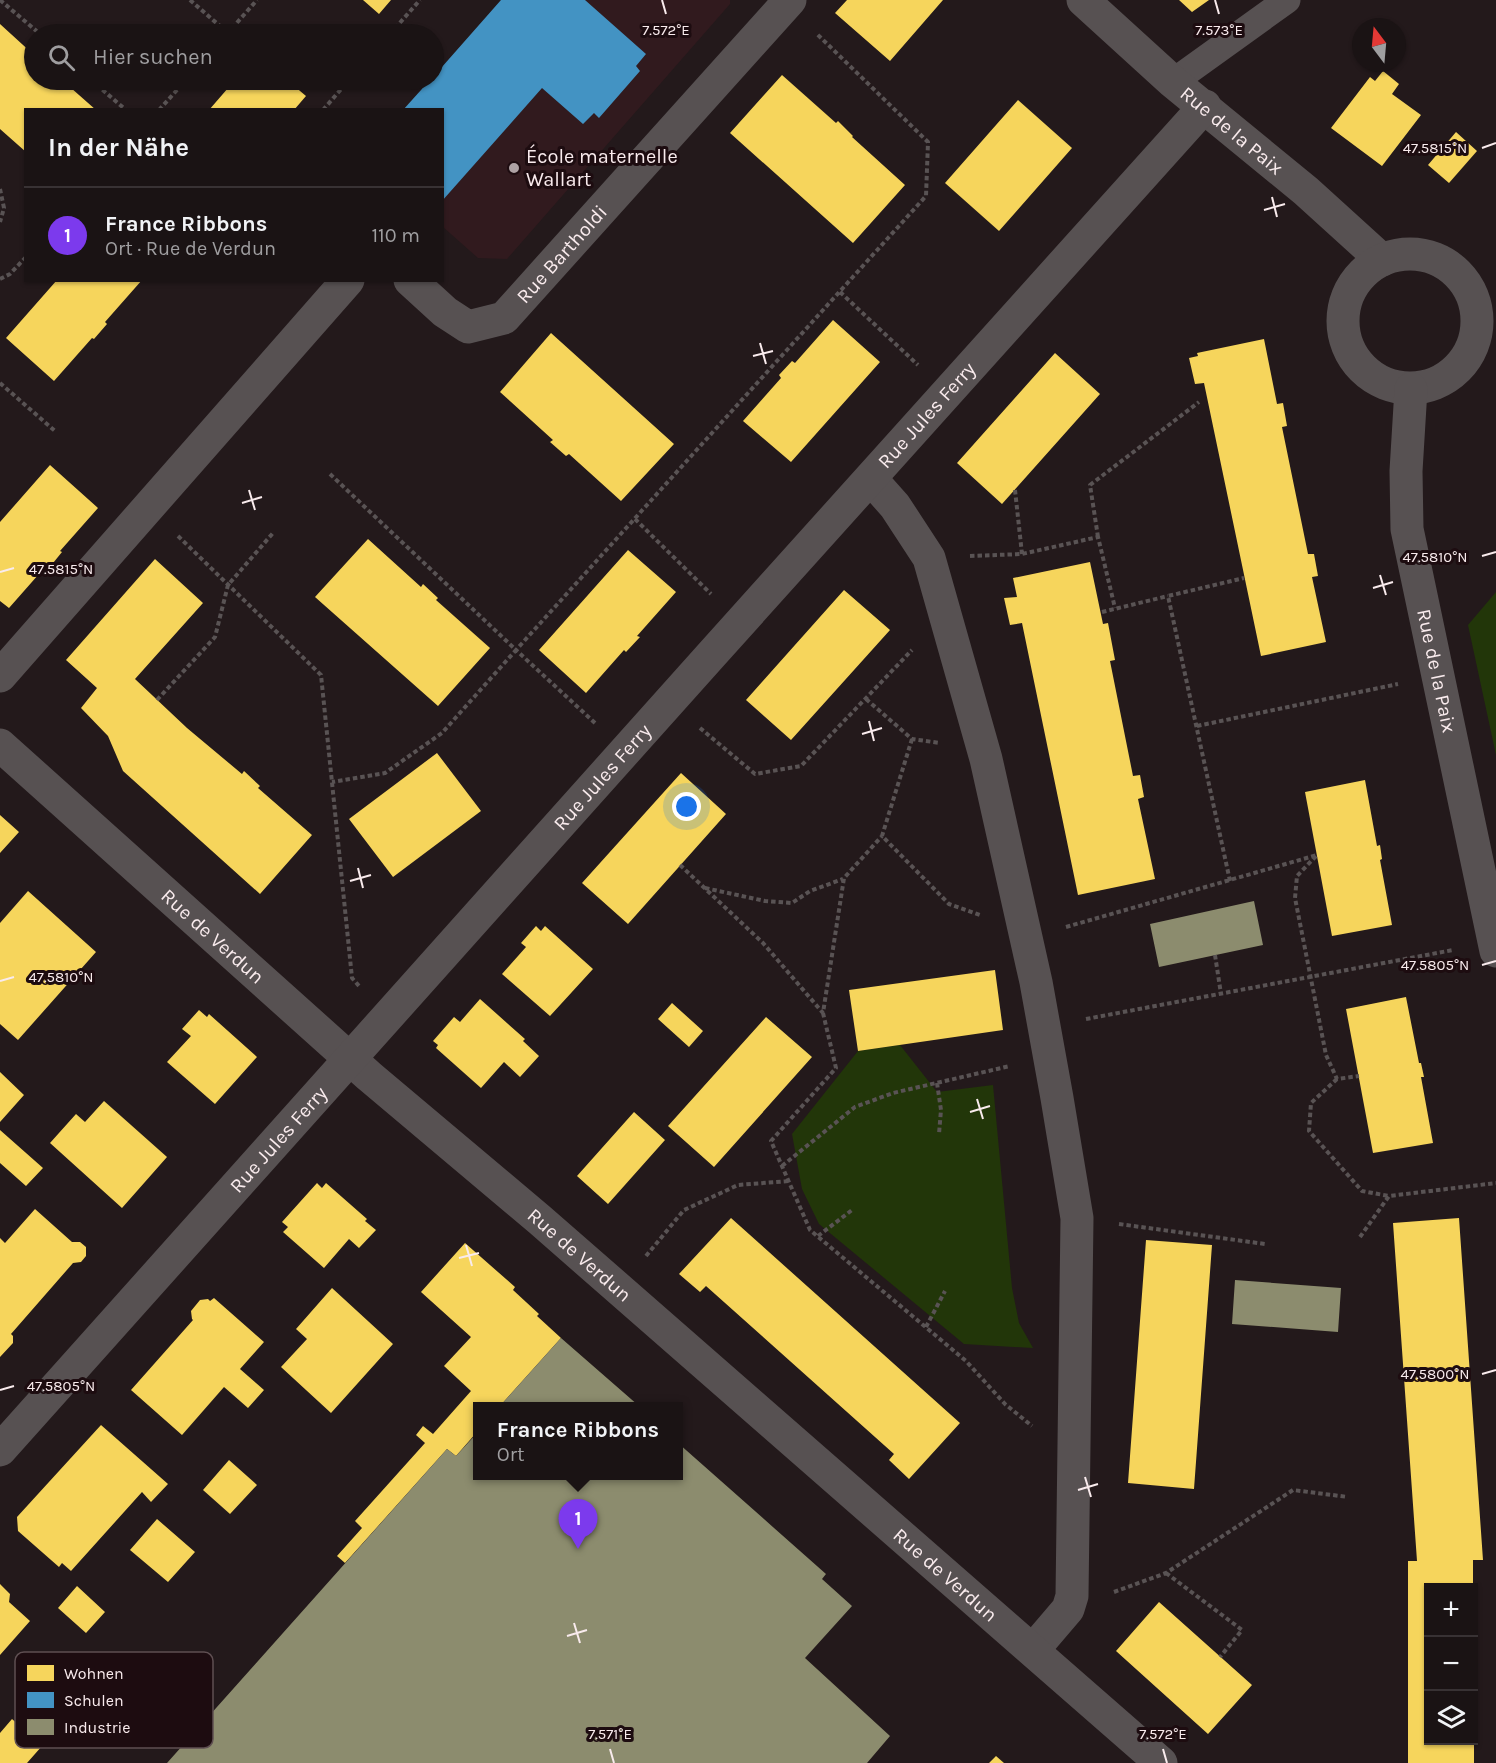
<!DOCTYPE html>
<html lang="de">
<head>
<meta charset="utf-8">
<style>
	:root { --surface:#1a1314; --page:#272022; --text:#f1f3f6; --muted:#9f9ea0; --line:#383234; --accent:#7c3aed }
	body { margin:0; font-family:Karla,sans-serif; background:var(--page); color:var(--text) }
	.controls { position:absolute; right:18px; bottom:18px; display:grid; overflow:hidden; border-radius:0px; box-shadow:0 2px 4px #0004 }
	.controls button { width:54px; height:54px; display:grid; place-items:center; padding:0; border:0; border-bottom:2px solid var(--line); background:var(--surface); color:var(--text); font:30px sans-serif }
	.compass { position:absolute; left:1352px; top:18px; width:54px; height:54px; border-radius:50%; background:var(--surface); box-shadow:0 2px 4px #0004; rotate:344deg }
	.you { position:absolute; left:687px; top:807px; width:21px; height:21px; margin:-15px; border:4px solid #fff; border-radius:50%; background:#1a73e8; box-shadow:0 0 0 9px #1a73e833 }
	.badge { display:grid; place-items:center; width:39px; height:39px; border-radius:50%; background:var(--accent); color:#fff; font-size:20px; font-weight:700 }
	.pin { position:absolute; translate:-50% -50px; filter:drop-shadow(0 2px 3px #0008) }
	.pin::after { content:''; position:absolute; top:32px; width:21px; height:18px; background:inherit; clip-path:polygon(0 0,100% 0,50% 100%) }
	.popup { position:absolute; left:473px; top:1402px; width:210px; height:78px; box-sizing:border-box; display:grid; place-content:center; border-radius:0px; background:var(--surface); filter:drop-shadow(0 2px 4px #0005); font-size:20px; white-space:nowrap; color:var(--muted) }
	.popup b { font-size:22px; color:var(--text) }
	.popup::after { content:''; position:absolute; left:50%; top:100%; margin-left:-12px; border:12px solid transparent; border-top-color:var(--surface) }
	.list { margin:0; padding:0; list-style:none }
	h2 { display:flex; justify-content:space-between; align-items:center; height:78px; margin:0; padding:0 24px; font-size:26px }
	h2 small { font-size:20px; font-weight:400; color:var(--muted) }
	.list li { display:grid; grid-template-columns:39px 1fr auto; gap:18px; align-items:center; box-sizing:border-box; height:96px; padding:0 24px; border-top:2px solid var(--line) }
	.list b { display:block; font-size:22px; white-space:nowrap }
	.list p { margin:0; font-size:20px; white-space:nowrap; color:var(--muted) }
	.list em { font-size:20px; font-style:normal; color:var(--muted) }
	.icon { flex:none; width:33px; height:33px; fill:none; stroke:currentColor; stroke-width:2; stroke-linecap:round; stroke-linejoin:round }
	.map { position:relative; flex:none; width:1496px; height:1763px; overflow:hidden }
	.search { position:absolute; background:var(--surface); box-shadow:0 2px 4px #0004; left:24px; top:24px; width:420px; height:66px; display:flex; align-items:center; gap:15px; box-sizing:border-box; padding:0 21px; border-radius:33px; color:var(--muted); font-size:22px }
	.panel { position:absolute; background:var(--surface); box-shadow:0 2px 4px #0004; left:24px; top:108px; width:420px; height:174px; border-radius:0px }
	.map>svg:first-child { display:block }
	.built { fill:#311a1e }
	.green { fill:#223609 }
	.homes { fill:#f6d55c }
	.schools { fill:#4393c3 }
	.industry { fill:#8c8c6e }
	.lines { fill:none; stroke-linecap:round; stroke-linejoin:round }
	.path { stroke:#595354; stroke-width:4; stroke-dasharray:4.5 3; stroke-linecap:butt }
	.service { stroke:#575152; stroke-width:27 }
	.minor { stroke:#575152; stroke-width:33 }
	.ticks { fill:none; stroke:#f9ebed; stroke-width:2 }
	.poi-dot { fill:#aea2a4; stroke:#1d0c10; stroke-width:2 }
	.labels { text-anchor:middle; stroke-width:6; stroke-linejoin:round; paint-order:stroke }
	.street-label { font-size:20px; fill:#f9ebed; stroke:#1d0c10 }
	.poi-label { font-size:20px; fill:#f9ebed; stroke:#1d0c10; text-anchor:start }
	.key { fill:#1d0c10; stroke:#5f4f52; stroke-width:1.5 }
	.key-label { font-size:16px; fill:#f9ebed }
	.ticks-label { font-size:15px; text-anchor:middle; fill:#f9ebed; stroke:#1d0c10; stroke-width:6; stroke-linejoin:round; paint-order:stroke }
</style>
</head>
<body>
<div class="map">
<svg width="1496" height="1763" viewBox="0 0 1496 1763">
	<rect width="100%" height="100%" fill="#23191b"/>
	<path class="built" d="M 501,0 L 730,0 L 730,4 L 507,259 L 478,258 L 443,227 L 442,110 L 403,110 L 430,80 L 434,80 L 434,76 Z"/>
	<path class="green" d="M 1496,592 L 1496,755 L 1468,625 Z
		M 900,1045 L 937,1092 L 993,1085 L 1012,1288 L 1019,1323 L 1033,1348 L 964,1344 L 819,1224 L 802,1189 L 792,1134 L 858,1051 Z"/>
	<path class="homes" d="M 363,0 L 391,0 L 379,14 Z
		M 847,0 L 943,0 L 890,61 L 835,13 Z
		M 1179,0 L 1209,0 L 1192,12 Z
		M 0,24 L 34,55 L 34,80 L 62,80 L 96,110 L 26,110 L 26,152 L 0,129 Z
		M 1383,71 L 1399,84 L 1392,94 L 1421,115 L 1382,166 L 1331,128 L 1370,77 L 1375,81 Z
		M 782,75 L 836,123 L 838,121 L 853,136 L 852,137 L 905,185 L 853,243 L 730,133 Z
		M 235,80 L 287,80 L 306,96 L 294,110 L 209,110 Z
		M 1018,100 L 1072,148 L 999,231 L 945,183 Z
		M 1456,132 L 1477,151 L 1449,183 L 1428,165 Z
		M 57,280 L 142,280 L 105,322 L 107,324 L 94,339 L 92,338 L 54,381 L 6,338 Z
		M 833,320 L 880,362 L 791,462 L 743,421 L 781,378 L 779,375 L 792,361 L 795,363 Z
		M 551,333 L 674,444 L 621,501 L 569,454 L 566,456 L 550,442 L 553,440 L 500,392 Z
		M 1264,339 L 1277,404 L 1283,403 L 1287,426 L 1282,427 L 1308,554 L 1314,554 L 1318,576 L 1312,577 L 1326,642 L 1261,656 L 1204,383 L 1195,384 L 1189,358 L 1198,356 L 1197,353 Z
		M 1055,353 L 1100,394 L 1002,504 L 957,463 Z
		M 50,465 L 98,508 L 60,551 L 62,552 L 49,568 L 46,566 L 9,608 L 0,601 L 0,522 Z
		M 368,539 L 421,587 L 423,584 L 438,598 L 436,600 L 490,648 L 438,706 L 315,597 Z
		M 628,550 L 676,592 L 637,636 L 640,637 L 626,652 L 624,650 L 586,693 L 539,650 Z
		M 155,559 L 203,603 L 135,679 L 187,728 L 242,774 L 244,771 L 260,786 L 258,788 L 312,835 L 260,894 L 123,771 L 108,736 L 81,708 L 97,688 L 66,660 Z
		M 1090,562 L 1103,624 L 1108,623 L 1115,660 L 1110,661 L 1133,776 L 1140,775 L 1144,797 L 1138,799 L 1155,879 L 1078,895 L 1022,623 L 1010,625 L 1004,598 L 1017,597 L 1013,578 Z
		M 844,590 L 890,630 L 791,740 L 746,700 Z
		M 437,753 L 481,811 L 393,877 L 349,819 Z
		M 681,773 L 726,814 L 628,924 L 582,883 Z
		M 1365,780 L 1377,846 L 1380,845 L 1382,859 L 1380,860 L 1392,925 L 1332,936 L 1305,792 Z
		M 0,815 L 19,832 L 0,853 Z
		M 28,891 L 96,952 L 18,1040 L 0,1024 L 0,923 Z
		M 536,926 L 541,931 L 545,926 L 593,969 L 550,1016 L 502,974 L 526,947 L 521,943 Z
		M 995,970 L 1003,1030 L 858,1051 L 849,990 Z
		M 1406,997 L 1419,1063 L 1421,1063 L 1424,1077 L 1421,1077 L 1433,1143 L 1373,1153 L 1346,1009 Z
		M 480,999 L 525,1039 L 523,1041 L 539,1056 L 520,1077 L 504,1062 L 481,1088 L 436,1048 L 438,1045 L 433,1041 L 454,1017 L 460,1022 Z
		M 672,1003 L 703,1031 L 689,1047 L 658,1019 Z
		M 199,1010 L 207,1017 L 209,1014 L 257,1057 L 215,1104 L 167,1062 L 191,1036 L 182,1029 Z
		M 766,1017 L 812,1057 L 714,1167 L 668,1126 Z
		M 0,1072 L 24,1095 L 0,1122 Z
		M 104,1101 L 167,1157 L 122,1208 L 50,1143 L 76,1114 L 85,1122 Z
		M 634,1112 L 665,1140 L 608,1204 L 577,1176 Z
		M 0,1130 L 43,1168 L 26,1186 L 0,1163 Z
		M 317,1183 L 322,1188 L 326,1183 L 367,1219 L 365,1221 L 376,1230 L 359,1248 L 349,1239 L 324,1268 L 283,1232 L 288,1227 L 282,1222 Z
		M 35,1209 L 72,1242 L 80,1242 L 86,1247 L 86,1256 L 81,1262 L 73,1263 L 11,1334 L 13,1336 L 13,1343 L 0,1357 L 0,1238 L 5,1243 Z
		M 731,1218 L 960,1423 L 909,1479 L 889,1460 L 894,1454 L 706,1286 L 700,1292 L 679,1274 Z
		M 1459,1218 L 1483,1560 L 1473,1560 L 1473,1587 L 1428,1587 L 1428,1740 L 1474,1740 L 1474,1763 L 1408,1763 L 1408,1561 L 1417,1561 L 1393,1223 Z
		M 1146,1240 L 1212,1245 L 1194,1489 L 1128,1483 Z
		M 465,1243 L 515,1287 L 513,1290 L 539,1314 L 537,1316 L 561,1338 L 500,1406 L 477,1407 L 477,1432 L 456,1456 L 447,1449 L 345,1563 L 337,1556 L 362,1528 L 355,1521 L 425,1443 L 416,1435 L 423,1426 L 433,1434 L 471,1391 L 444,1366 L 471,1337 L 421,1292 Z
		M 332,1288 L 393,1344 L 331,1413 L 281,1367 L 307,1339 L 296,1329 Z
		M 214,1298 L 264,1342 L 240,1369 L 264,1390 L 248,1408 L 224,1387 L 182,1435 L 131,1390 L 193,1320 L 192,1319 L 191,1311 L 200,1300 L 208,1299 L 210,1301 Z
		M 101,1425 L 168,1484 L 151,1502 L 142,1492 L 71,1571 L 62,1563 L 59,1567 L 18,1531 L 17,1517 Z
		M 229,1460 L 257,1485 L 230,1514 L 203,1490 Z
		M 157,1519 L 195,1552 L 168,1582 L 130,1550 Z
		M 0,1584 L 10,1594 L 9,1602 L 30,1621 L 0,1655 Z
		M 77,1586 L 105,1612 L 86,1633 L 58,1608 Z
		M 1159,1602 L 1252,1685 L 1208,1734 L 1116,1651 Z
		M 149,1689 L 181,1717 L 164,1736 L 132,1708 Z
		M 12,1719 L 42,1746 L 27,1763 L 0,1763 L 0,1733 Z
		M 996,1756 L 1004,1763 L 989,1763 Z"/>
	<path class="schools" d="M 501,0 L 585,0 L 646,54 L 636,66 L 640,71 L 599,118 L 594,113 L 583,124 L 542,88 L 442,201 L 442,110 L 403,110 L 430,80 L 434,80 L 434,76 Z"/>
	<path class="industry" d="M 1254,901 L 1263,945 L 1159,967 L 1150,924 Z
		M 1235,1280 L 1341,1288 L 1338,1332 L 1232,1324 Z
		M 561,1338 L 639,1406 L 500,1406 Z
		M 478,1432 L 478,1476 L 678,1476 L 678,1443 L 826,1574 L 822,1579 L 852,1606 L 805,1658 L 890,1736 L 867,1763 L 167,1763 L 447,1449 L 456,1456 Z"/>
	<g class="lines">
		<path class="path" d="M 0,0 L 40,34
			M 190,0 L 228,33
			M 227,34 L 257,0
			M 390,34 L 420,0
			M 91,80 L 126,110
			M 159,110 L 186,80
			M 323,110 L 349,80
			M 0,189 L 4,208 L 0,222
			M 0,279 L 10,274 L 26,257
			M 840,292 L 918,365
			M 0,383 L 55,431
			M 330,474 L 516,650 L 442,733 L 385,773 L 332,782
			M 1015,490 L 1022,554
			M 635,519 L 711,594
			M 178,536 L 321,675 L 352,978 L 359,986
			M 1098,537 L 1090,485 L 1199,402
			M 970,556 L 1022,554 L 1098,537 L 1115,608
			M 1102,612 L 1168,596
			M 866,699 L 912,739 L 940,743
			M 157,700 L 215,637 L 228,585 L 273,533
			M 595,723 L 516,650 L 926,196 L 928,142 L 817,34
			M 1197,726 L 1398,684
			M 700,728 L 755,774 L 801,766 L 912,650
			M 912,739 L 882,836 L 949,904 L 980,915
			M 1316,856 L 1297,876 L 1295,898 L 1326,1055 L 1337,1079 L 1359,1076
			M 680,865 L 763,943 L 823,1013 L 844,878 L 882,836
			M 1230,881 L 1168,596 L 1244,578
			M 705,888 L 765,901 L 792,903 L 810,891 L 843,879
			M 1066,927 L 1317,855
			M 1215,955 L 1221,994
			M 823,1013 L 836,1068 L 771,1141 L 810,1230 L 966,1361 L 1005,1404 L 1032,1426
			M 1086,1019 L 1453,950
			M 1337,1079 L 1311,1103 L 1309,1131 L 1362,1191 L 1389,1196
			M 937,1083 L 941,1110 L 939,1134
			M 782,1166 L 855,1107 L 893,1093 L 1010,1066
			M 1119,1224 L 1265,1244
			M 818,1236 L 852,1210
			M 1360,1237 L 1389,1196 L 1496,1183
			M 646,1256 L 684,1210 L 738,1185 L 789,1181
			M 926,1327 L 945,1291
			M 1166,1573 L 1242,1630 L 1220,1657
			M 1114,1592 L 1166,1573 L 1293,1490 L 1348,1497"/>
		<path class="service" d="M 1173,82 L 1287,0"/>
		<g class="minor">
			<path id="s1" d="M 1083,0 L 1173,82 L 1306,191 L 1382,260"/>
			<circle cx="1410" cy="321" r="67"/>
			<path id="s2" d="M 410,280 L 445,312 L 468,327 L 504,318 L 790,0"/>
			<path id="s3" d="M 1411,389 L 1406,471 L 1407,529 L 1496,951"/>
			<path d="M 871,479 L 895,506 L 929,558 L 986,759 L 1036,982 L 1057,1098 L 1077,1218 L 1072,1596 L 1068,1609 L 1033,1650"/>
			<path d="M 0,676 L 348,280"/>
			<path id="s4" d="M 0,745 L 369,1076 L 540,1220 L 1161,1763"/>
			<path id="s5" d="M 0,1450 C 402,1002 801,552 1205,106"/>
		</g>
	</g>
	<path class="ticks" d="M 662,0 L 666,14M 1215,0 L 1219,14M 1482,148 L 1496,143M 1272,197 L 1277,217M 1264,210 L 1285,204M 760,343 L 766,364M 753,356 L 773,351M 249,490 L 255,510M 242,503 L 262,497M 1482,556 L 1496,552M 0,572 L 14,568M 1380,575 L 1386,595M 1373,588 L 1393,582M 869,721 L 874,741M 862,734 L 882,728M 358,868 L 363,888M 350,881 L 371,875M 1482,965 L 1496,961M 0,981 L 14,977M 977,1099 L 983,1119M 970,1112 L 990,1106M 466,1245 L 472,1266M 459,1258 L 479,1253M 1482,1374 L 1496,1370M 0,1390 L 14,1386M 1085,1477 L 1091,1497M 1078,1490 L 1098,1484M 574,1623 L 580,1643M 567,1636 L 587,1630M 610,1749 L 614,1763M 1163,1749 L 1167,1763"/>
	<circle class="poi-dot" cx="514" cy="168" r="6"/>
	<g class="labels">
		<g class="street-label">
			<text dy="7" stroke="none"><textPath href="#s1" startOffset="198">Rue de la Paix</textPath></text>
			<text dy="7" stroke="none"><textPath href="#s2" startOffset="198">Rue Bartholdi</textPath></text>
			<text dy="7" stroke="none"><textPath href="#s5" startOffset="1389">Rue Jules Ferry</textPath></text>
			<text dy="7" stroke="none"><textPath href="#s3" startOffset="285">Rue de la Paix</textPath></text>
			<text dy="7" stroke="none"><textPath href="#s5" startOffset="903">Rue Jules Ferry</textPath></text>
			<text dy="7" stroke="none"><textPath href="#s4" startOffset="286">Rue de Verdun</textPath></text>
			<text dy="7" stroke="none"><textPath href="#s5" startOffset="417">Rue Jules Ferry</textPath></text>
			<text dy="7" stroke="none"><textPath href="#s4" startOffset="772">Rue de Verdun</textPath></text>
			<text dy="7" stroke="none"><textPath href="#s4" startOffset="1258">Rue de Verdun</textPath></text>
		</g>
		<g class="poi-label">
			<text x="526" y="163">École maternelle<tspan x="526" dy="23">Wallart</tspan></text>
		</g>
	</g>
	<rect x="15" y="1652" width="198" height="96" rx="9" class="key"/>
	<rect x="27" y="1665" width="27" height="16" fill="#f6d55c"/>
	<rect x="27" y="1692" width="27" height="16" fill="#4393c3"/>
	<rect x="27" y="1719" width="27" height="16" fill="#8c8c6e"/>
	<g class="key-label">
		<text x="64" y="1679">Wohnen</text>
		<text x="64" y="1706">Schulen</text>
		<text x="64" y="1733">Industrie</text>
	</g>
	<g class="ticks-label">
		<text x="666" y="35">7.572°E</text>
		<text x="1219" y="35">7.573°E</text>
		<text x="1435" y="153">47.5815°N</text>
		<text x="1435" y="562">47.5810°N</text>
		<text x="61" y="574">47.5815°N</text>
		<text x="1435" y="970">47.5805°N</text>
		<text x="61" y="982">47.5810°N</text>
		<text x="1435" y="1379">47.5800°N</text>
		<text x="61" y="1391">47.5805°N</text>
		<text x="610" y="1739">7.571°E</text>
		<text x="1163" y="1739">7.572°E</text>
	</g>
</svg>
<div class="controls">
<button>+</button>
<button>−</button>
<button><svg class="icon" aria-label="layers" viewBox="0 0 24 24"><path d="M12 4l9 5-9 5-9-5zM3 14l9 5 9-5"/></svg></button>
</div>
<svg class="compass" viewBox="-18 -18 36 36"><path d="M0-13l5 13h-10z" fill="#e53935"/><path d="M0 13l5-13h-10z" fill="#9f9ea0"/></svg>
<div class="you"></div>
<div class="pin badge" style="left:578px;top:1549px">1</div>
<div class="popup"><b>France Ribbons</b>Ort</div>
<div class="search"><svg class="icon" aria-label="search" viewBox="0 0 24 24"><circle cx="10" cy="10" r="6"/><path d="M15 15l6 6"/></svg>Hier suchen</div>
<section class="panel">
<h2>In der Nähe<small></small></h2>
<ul class="list">
<li><span class="badge">1</span><div><b>France Ribbons</b><p>Ort · Rue de Verdun</p></div><em>110 m</em></li>
</ul>
</section>
</div>
</body>
</html>
